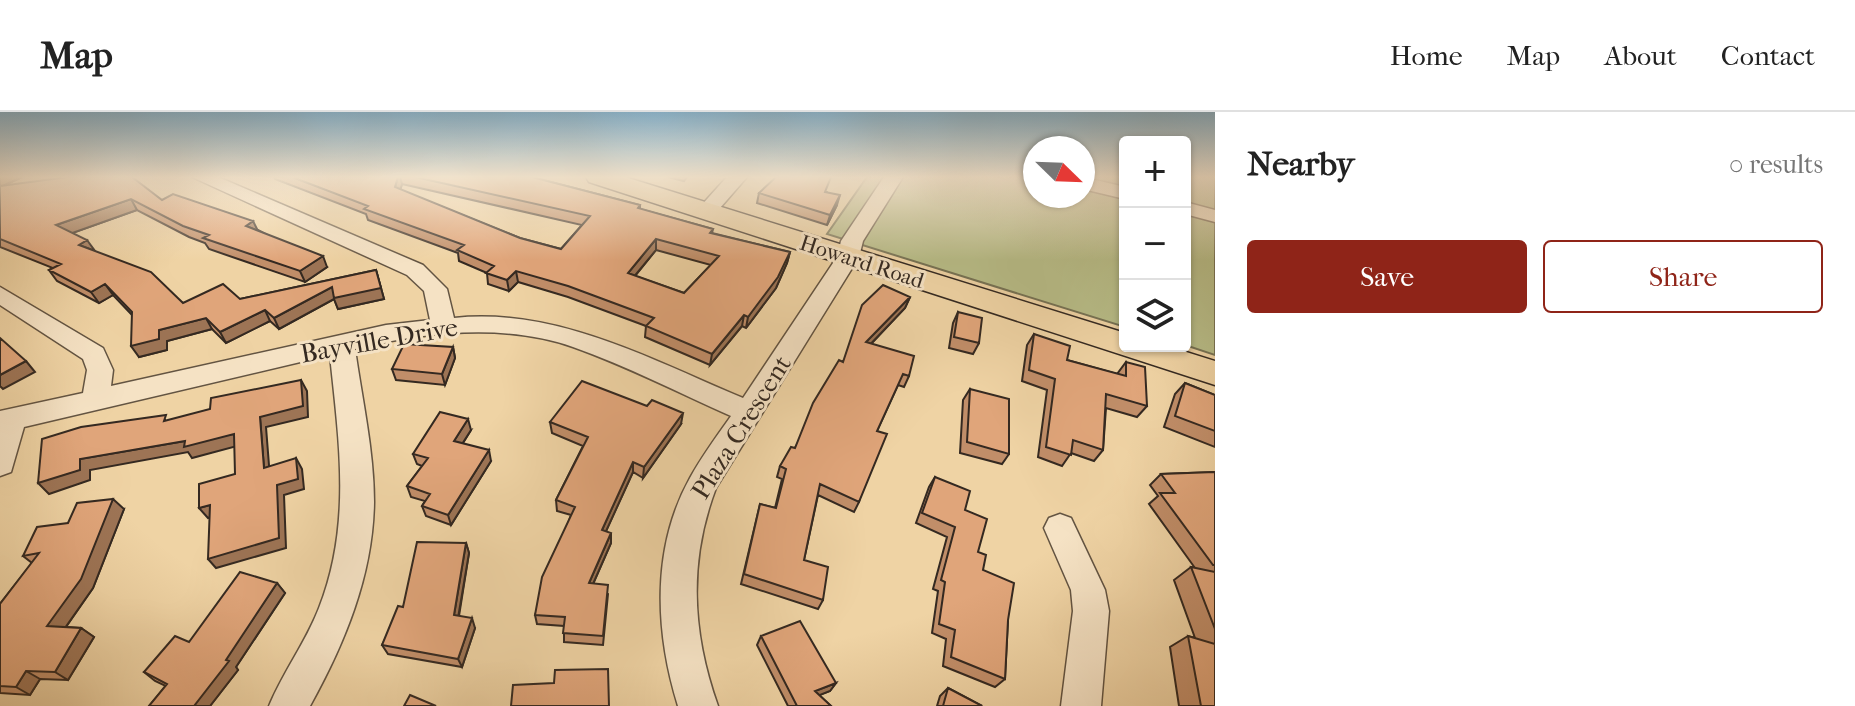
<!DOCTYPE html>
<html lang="en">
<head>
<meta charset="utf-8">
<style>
	:root { --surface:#fff; --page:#f2f2f2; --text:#222; --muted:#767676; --line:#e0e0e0; --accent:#8f2418 }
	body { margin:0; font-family:"IM FELL French Canon",serif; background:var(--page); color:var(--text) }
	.controls { position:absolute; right:24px; top:24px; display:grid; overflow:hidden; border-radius:8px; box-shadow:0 2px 6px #0004 }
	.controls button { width:72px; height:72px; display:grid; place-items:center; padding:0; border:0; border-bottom:2px solid var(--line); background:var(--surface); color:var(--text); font:40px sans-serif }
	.compass { position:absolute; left:1023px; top:24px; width:72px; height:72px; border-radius:50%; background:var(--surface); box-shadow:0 2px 6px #0004; rotate:113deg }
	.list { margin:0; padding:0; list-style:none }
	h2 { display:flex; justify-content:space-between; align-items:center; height:104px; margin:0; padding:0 32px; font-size:34px }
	h2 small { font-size:26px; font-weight:400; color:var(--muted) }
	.actions { display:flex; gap:16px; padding:24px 32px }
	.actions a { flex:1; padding:18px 0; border:2px solid var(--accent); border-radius:8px; text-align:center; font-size:28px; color:var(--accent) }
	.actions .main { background:var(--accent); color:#fff }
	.icon { flex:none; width:44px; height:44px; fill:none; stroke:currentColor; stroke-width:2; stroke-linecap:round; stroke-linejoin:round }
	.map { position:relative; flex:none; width:1215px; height:594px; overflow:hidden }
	header { display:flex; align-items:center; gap:48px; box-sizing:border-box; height:112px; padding:0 40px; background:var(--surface); border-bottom:2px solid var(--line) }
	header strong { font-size:38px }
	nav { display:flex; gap:44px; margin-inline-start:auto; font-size:28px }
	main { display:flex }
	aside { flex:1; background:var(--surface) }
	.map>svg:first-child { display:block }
	.green { fill:#b7bc87; stroke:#767254; stroke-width:2 }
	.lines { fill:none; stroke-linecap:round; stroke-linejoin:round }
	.minor-casing { stroke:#635442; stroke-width:3 }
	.major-casing { stroke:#342921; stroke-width:3 }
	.minor { fill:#f5e2c4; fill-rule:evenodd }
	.major { fill:#efd3a4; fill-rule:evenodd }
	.wall { fill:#c18e69; stroke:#342921; stroke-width:2; fill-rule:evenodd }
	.shaded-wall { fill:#9d7455; stroke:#342921; stroke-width:2 }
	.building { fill:#e0a57a; stroke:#342921; stroke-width:2; fill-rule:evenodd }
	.labels { text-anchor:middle; stroke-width:6; stroke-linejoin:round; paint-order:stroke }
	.far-street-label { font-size:22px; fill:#342921; stroke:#f5e2c4 }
	.street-label { font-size:26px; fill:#342921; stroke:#f5e2c4 }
</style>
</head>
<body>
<header>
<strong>Map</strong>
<nav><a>Home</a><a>Map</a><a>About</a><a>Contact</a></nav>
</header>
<main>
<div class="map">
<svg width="1215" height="594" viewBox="0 0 1215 594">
	<rect width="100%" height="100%" fill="#efd3a4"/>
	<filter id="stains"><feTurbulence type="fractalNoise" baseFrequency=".0025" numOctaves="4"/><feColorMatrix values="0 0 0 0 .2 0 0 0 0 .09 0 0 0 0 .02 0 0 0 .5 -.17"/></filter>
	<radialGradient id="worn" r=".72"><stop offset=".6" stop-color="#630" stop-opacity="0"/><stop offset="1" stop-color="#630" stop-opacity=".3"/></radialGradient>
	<path class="green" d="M 867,65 L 1035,65 L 1035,84 L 1083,84 L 1083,65 L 1125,65 L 1125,215 L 827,122 Z
		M 1185,65 L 1215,65 L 1215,243 L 1185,233 Z"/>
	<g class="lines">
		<g class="minor-casing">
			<path id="minor" d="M 192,65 L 218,65 L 423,153 L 447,177 L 454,206 C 556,195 652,248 743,286 L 837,145 L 841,129 L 884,65 L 903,65 L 863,129 L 859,145 L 716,376 C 688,450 692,521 718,594 L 678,594 C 655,520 651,436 690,366 C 702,344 717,324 731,304 C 679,281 627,254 573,235 C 504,211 424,220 355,237 C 362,287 374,339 374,390 C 373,463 345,531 310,594 L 269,594 C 283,560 306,530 319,496 C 352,412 339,330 330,243 L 24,315 L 11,360 L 0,364 L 0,299 L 83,281 L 87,258 L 83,247 L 0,193 L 0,175 L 103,236 L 113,258 L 111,274 L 386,213 L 430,208 L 424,179 L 407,163 Z
				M 727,65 L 747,65 L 713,104 L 699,104 L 696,100 L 699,96 Z
				M 1083,65 L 1125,75 L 1125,87 L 1083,77 Z
				M 1185,90 L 1215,98 L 1215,110 L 1185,102 Z
				M 1060,402 L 1071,406 L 1105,478 L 1109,499 L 1101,594 L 1061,594 L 1073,499 L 1071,478 L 1044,416 L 1049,406 Z"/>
		</g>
		<g class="major-casing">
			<path id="major" d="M 586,65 L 625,65 L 1125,221 L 1125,234 L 1167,234 L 1215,249 L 1215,273 L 589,70 Z"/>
		</g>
		<use href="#minor" class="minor"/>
		<use href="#major" class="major"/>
	</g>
	<path class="wall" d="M 0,65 L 22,65 L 3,74 L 162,88 L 258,118 L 327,155 L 305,170 L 209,137 L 205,131 L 189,125 L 137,98 L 72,121 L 94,139 L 183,191 L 240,187 L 376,158 L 384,187 L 338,197 L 334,187 L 279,217 L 270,209 L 226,231 L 212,217 L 167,229 L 167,238 L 139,245 L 132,203 L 113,183 L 99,191 L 57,169 L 49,158 L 53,156 L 0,135 Z
		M 274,65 L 532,65 L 640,93 L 640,97 L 713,117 L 712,121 L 790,140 L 787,151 L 776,176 L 746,216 L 742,214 L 710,253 L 645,225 L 646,214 L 568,185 L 518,170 L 509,179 L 488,172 L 487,161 L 459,149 L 458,141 L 368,108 L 366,102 L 275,67 ZM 402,72 L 582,113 L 561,137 L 520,126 L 400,78 ZM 656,138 L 711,153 L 684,181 L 635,164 Z
		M 668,65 L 687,65 L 684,69 Z
		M 827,80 L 837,93 L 827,113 L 757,91 L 759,81 Z
		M 910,185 L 905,196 L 871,232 L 909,264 L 904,275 L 898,273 L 877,319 L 859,390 L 854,400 L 818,383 L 804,448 L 823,488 L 818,497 L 741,472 L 760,392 L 775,396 L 782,367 L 777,365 L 780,354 L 795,336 L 843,250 Z
		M 958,200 L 979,231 L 973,242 L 949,236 L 953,211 Z
		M 1034,222 L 1067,248 L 1117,262 L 1126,250 L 1147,294 L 1137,305 L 1106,296 L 1103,338 L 1094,349 L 1071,341 L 1062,354 L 1038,345 L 1047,278 L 1022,269 L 1027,233 Z
		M 453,235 L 455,246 L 445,273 L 396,268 L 392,257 Z
		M 1185,271 L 1215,283 L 1215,335 L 1164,315 L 1175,282 Z
		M 970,277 L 1009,342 L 1002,352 L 960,341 L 963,288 Z
		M 550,310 L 681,312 L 643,366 L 633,360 L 606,419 L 611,431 L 593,472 L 608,482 L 603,533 L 564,530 L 564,514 L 537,512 L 535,503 L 571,403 L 557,399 L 556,388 L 583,334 L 552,321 Z
		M 471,318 L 463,331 L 491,349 L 451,413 L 426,404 L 422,394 L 425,389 L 411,385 L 407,374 L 422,354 L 417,352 L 413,342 Z
		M 1215,360 L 1215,594 L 1179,594 L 1170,535 L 1188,524 L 1195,526 L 1174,468 L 1191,455 L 1195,456 L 1149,392 L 1158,384 L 1150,373 L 1161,362 Z
		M 935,365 L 965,398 L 983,458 L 1008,508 L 1005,567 L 995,575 L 943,554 L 946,527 L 932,521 L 938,479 L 933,477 L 947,425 L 916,411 L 929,375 Z
		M 124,397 L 93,476 L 66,515 L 81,516 L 94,525 L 68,568 L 40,567 L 30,583 L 0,581 L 0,492 L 32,451 L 23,444 L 68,411 Z
		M 466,431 L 469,441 L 459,504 L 475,516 L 462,555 L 388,542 L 382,533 L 403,495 Z
		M 277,471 L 285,481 L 236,555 L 238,558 L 210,594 L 149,594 L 166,574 L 155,569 L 144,560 Z
		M 761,524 L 836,571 L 830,579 L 819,583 L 831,594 L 788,594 L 757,533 Z
		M 948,576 L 982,594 L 937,594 L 940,584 Z"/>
	<path class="shaded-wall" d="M 0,65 L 22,65 L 0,75 Z
		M 398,65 L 400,65 L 402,72 L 398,86 L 395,75 Z
		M 840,83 L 837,93 L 827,113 L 830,103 Z
		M 131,87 L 137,98 L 64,124 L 56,113 Z
		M 253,109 L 258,119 L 246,114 Z
		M 656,127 L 656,138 L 628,172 L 628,161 Z
		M 87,128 L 95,139 L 79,133 Z
		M 790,140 L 787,151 L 776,176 L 746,216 L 748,205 Z
		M 323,144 L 327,155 L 305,170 L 300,159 Z
		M 376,158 L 384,187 L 338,197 L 334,187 L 279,217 L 274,206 L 332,175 Z
		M 516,159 L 518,170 L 509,179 L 507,168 Z
		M 105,172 L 113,183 L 99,191 L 91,180 Z
		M 910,185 L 905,196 L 862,241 L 866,230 Z
		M 265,198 L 270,209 L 226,231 L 220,220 Z
		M 744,203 L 742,214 L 710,253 L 712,242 Z
		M 206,206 L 212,217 L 167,229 L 167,238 L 139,245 L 131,234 L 159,218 Z
		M 453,235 L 455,246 L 445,273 L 442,262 Z
		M 26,249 L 35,260 L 3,277 L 0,274 L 0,263 Z
		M 301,268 L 307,279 L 308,305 L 266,315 L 270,366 L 264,356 L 260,305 Z
		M 683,301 L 681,312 L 643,366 L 644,355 Z
		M 468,307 L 471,318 L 457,340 L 454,329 Z
		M 234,322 L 241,333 L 192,346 L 188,340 L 90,358 L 90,368 L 49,382 L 38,371 L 80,347 L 185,329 Z
		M 489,338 L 491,349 L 451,413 L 448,403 Z
		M 296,346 L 302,357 L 304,377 L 284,383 L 286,436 L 216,456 L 208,447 L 277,373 Z
		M 633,350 L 633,360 L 602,428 L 602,418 Z
		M 113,387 L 124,397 L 93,476 L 60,523 L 47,514 Z
		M 210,393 L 218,403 L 208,406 L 199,396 Z
		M 611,421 L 611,431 L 589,481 L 589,471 Z
		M 466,431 L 469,441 L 457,512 L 454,503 Z
		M 277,471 L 285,481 L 236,555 L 238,558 L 210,594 L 194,594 Z
		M 472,506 L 475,516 L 462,555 L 458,547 Z
		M 81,516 L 94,525 L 68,568 L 55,560 Z
		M 26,559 L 40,567 L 30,583 L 16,575 Z
		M 836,571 L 830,579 L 810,587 L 815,579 Z"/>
	<path class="building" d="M 68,65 L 132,65 L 162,88 L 173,82 L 253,109 L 246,114 L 323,144 L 300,159 L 203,126 L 209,123 L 183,114 L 131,87 L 56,113 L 87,128 L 79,133 L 151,160 L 183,191 L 223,172 L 240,187 L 376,158 L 381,176 L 334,186 L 332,175 L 274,206 L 265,198 L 220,220 L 206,206 L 159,218 L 159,227 L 131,234 L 132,200 L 105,172 L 91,180 L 49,158 L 61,152 L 0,127 L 0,74 Z
		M 292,65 L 398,65 L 395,75 L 520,126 L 561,137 L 590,104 L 415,65 L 532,65 L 640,93 L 638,96 L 713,117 L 710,121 L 790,140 L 778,165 L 748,205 L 744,203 L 712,242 L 646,214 L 654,206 L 568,174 L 516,159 L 507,168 L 486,161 L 494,154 L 457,138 L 464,133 L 364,97 L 368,94 ZM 656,127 L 719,144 L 684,181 L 628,161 Z
		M 776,65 L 831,65 L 825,80 L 840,83 L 830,103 L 759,81 Z
		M 883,173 L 910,185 L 866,230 L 914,244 L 909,264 L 903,262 L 877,319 L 887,322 L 859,390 L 820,372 L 804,448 L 828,455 L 823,488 L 744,462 L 760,392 L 776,396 L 786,357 L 780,354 L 791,335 L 795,336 L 813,291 L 839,248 L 843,250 L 862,193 Z
		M 958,200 L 982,206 L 979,231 L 954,225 Z
		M 1034,222 L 1070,234 L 1067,248 L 1126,264 L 1126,250 L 1145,255 L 1147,294 L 1106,282 L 1103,338 L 1073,328 L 1071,343 L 1046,335 L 1055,267 L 1029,258 Z
		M 0,226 L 26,249 L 0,263 Z
		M 404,232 L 453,235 L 442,262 L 392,257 Z
		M 301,268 L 303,294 L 260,305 L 264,356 L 296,346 L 298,367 L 277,373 L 279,426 L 208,447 L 210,393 L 199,396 L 199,372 L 235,362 L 234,322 L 184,335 L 185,329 L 80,347 L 80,358 L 38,371 L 42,327 L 81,315 L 166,303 L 164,309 L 210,297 L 211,286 Z
		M 582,269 L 647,294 L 652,288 L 683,301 L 644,355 L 633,350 L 602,418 L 611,421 L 589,471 L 608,473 L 603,524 L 563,521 L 565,505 L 535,503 L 542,465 L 575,395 L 556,388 L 588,325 L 550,310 Z
		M 1185,271 L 1215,283 L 1215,319 L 1175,304 Z
		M 970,277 L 1009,287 L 1009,342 L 967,330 Z
		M 440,300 L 468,307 L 454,329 L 489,338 L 448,403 L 422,394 L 430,382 L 407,374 L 428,346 L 413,342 Z
		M 1215,360 L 1215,453 L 1213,453 L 1160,381 L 1175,381 L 1161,362 Z
		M 935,365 L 970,379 L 965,398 L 987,407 L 978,440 L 986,443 L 983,458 L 1014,471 L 1008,508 L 1005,567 L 951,545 L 955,518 L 939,512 L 945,470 L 941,468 L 955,415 L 922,401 Z
		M 113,387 L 81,467 L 47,514 L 81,516 L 55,560 L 26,559 L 16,575 L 0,574 L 0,492 L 39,441 L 23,444 L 37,415 L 68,411 L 77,391 Z
		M 417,430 L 466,431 L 454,503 L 472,506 L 458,547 L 382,533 L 398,494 L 403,495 Z
		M 1191,455 L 1215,460 L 1215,517 Z
		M 240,460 L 277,471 L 226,548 L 229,549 L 194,594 L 149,594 L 167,572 L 144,560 L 175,524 L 189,530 Z
		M 800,509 L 836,571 L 815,579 L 831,594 L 797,594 L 761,524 Z
		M 1188,524 L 1215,532 L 1215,594 L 1201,594 Z
		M 608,557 L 609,594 L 511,594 L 513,573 L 554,571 L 555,558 Z
		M 948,576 L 982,594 L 943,594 Z
		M 410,583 L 436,594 L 404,594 Z"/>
	<linearGradient id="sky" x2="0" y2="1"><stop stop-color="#89b5cf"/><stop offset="0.44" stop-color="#f8ebd6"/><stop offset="1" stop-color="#f8ebd6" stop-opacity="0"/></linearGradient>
	<rect width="1215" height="148" fill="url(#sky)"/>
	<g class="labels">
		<g class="far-street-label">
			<text transform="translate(862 149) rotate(18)" y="8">Howard Road</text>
		</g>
		<g class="street-label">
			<text transform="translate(379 228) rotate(-10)" y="9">Bayville Drive</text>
			<text transform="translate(741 315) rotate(-58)" y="9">Plaza Crescent</text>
		</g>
	</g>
	<rect width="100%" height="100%" filter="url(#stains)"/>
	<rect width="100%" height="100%" fill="url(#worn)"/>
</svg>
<div class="controls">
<button>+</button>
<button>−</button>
<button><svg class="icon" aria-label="layers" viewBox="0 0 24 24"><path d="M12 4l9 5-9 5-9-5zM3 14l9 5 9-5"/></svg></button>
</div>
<svg class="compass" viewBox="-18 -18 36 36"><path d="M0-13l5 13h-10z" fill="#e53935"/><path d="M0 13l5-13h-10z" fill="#767676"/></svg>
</div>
<aside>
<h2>Nearby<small>0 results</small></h2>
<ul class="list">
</ul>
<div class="actions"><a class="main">Save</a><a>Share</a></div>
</aside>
</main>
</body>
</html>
